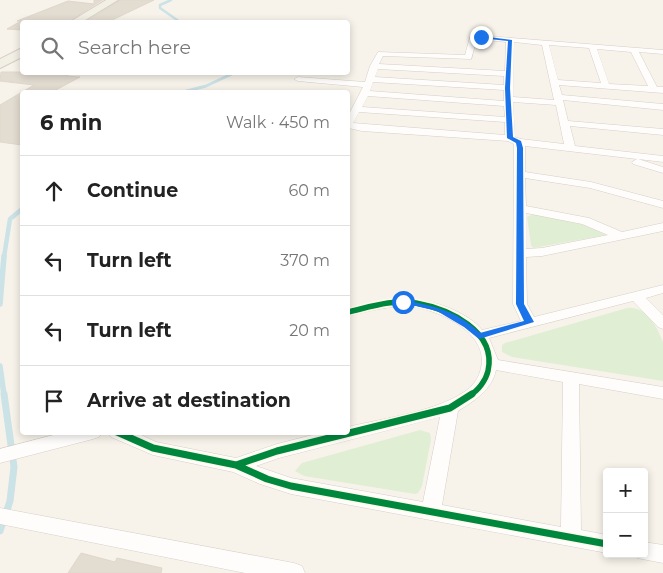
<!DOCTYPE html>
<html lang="en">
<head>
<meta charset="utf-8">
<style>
	:root { --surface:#fff; --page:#f6f6f6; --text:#222; --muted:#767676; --line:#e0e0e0 }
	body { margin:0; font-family:Montserrat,sans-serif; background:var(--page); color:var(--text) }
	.controls { position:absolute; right:15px; bottom:15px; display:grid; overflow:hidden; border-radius:5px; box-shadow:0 2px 8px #0003 }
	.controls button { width:45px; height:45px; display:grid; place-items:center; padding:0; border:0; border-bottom:1px solid var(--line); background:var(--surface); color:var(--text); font:25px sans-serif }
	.stop { position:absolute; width:15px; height:15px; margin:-11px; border:4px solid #1a73e8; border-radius:50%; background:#fff }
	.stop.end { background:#1a73e8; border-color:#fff; box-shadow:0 1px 5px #0008 }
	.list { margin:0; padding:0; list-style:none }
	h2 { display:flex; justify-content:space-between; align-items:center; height:65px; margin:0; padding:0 20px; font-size:21px }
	h2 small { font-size:16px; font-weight:400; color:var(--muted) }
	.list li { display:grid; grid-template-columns:32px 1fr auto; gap:15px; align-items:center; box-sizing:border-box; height:70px; padding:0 20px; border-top:1px solid var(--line) }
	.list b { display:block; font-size:19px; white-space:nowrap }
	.list em { font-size:16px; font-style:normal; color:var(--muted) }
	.icon { flex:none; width:28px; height:28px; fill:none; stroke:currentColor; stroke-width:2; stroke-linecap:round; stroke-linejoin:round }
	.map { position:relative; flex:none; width:663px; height:573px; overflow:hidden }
	.search { position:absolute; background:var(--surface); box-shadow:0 2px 8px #0003; left:20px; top:20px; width:330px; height:55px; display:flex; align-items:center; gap:12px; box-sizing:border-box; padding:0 18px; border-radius:5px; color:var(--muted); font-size:19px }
	.panel { position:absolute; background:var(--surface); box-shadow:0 2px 8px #0003; left:20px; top:90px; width:330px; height:345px; border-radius:5px }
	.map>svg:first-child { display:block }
	.green { fill:#e0eed4 }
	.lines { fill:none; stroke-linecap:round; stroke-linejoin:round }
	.stream-far4 { stroke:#cbe2e7; stroke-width:2.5 }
	.stream-far3 { stroke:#cbe2e7; stroke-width:3 }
	.stream-far2 { stroke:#cbe2e7; stroke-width:4.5 }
	.stream-far1 { stroke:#cbe2e7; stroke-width:5.5 }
	.stream { stroke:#cbe2e7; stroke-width:7 }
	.building { fill:#e3dcd1; stroke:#e0d7cc }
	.street-casing { stroke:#d6cfc6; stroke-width:1 }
	.primary-casing { stroke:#d5cec6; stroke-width:2 }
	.street { fill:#fefdfc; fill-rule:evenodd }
	.primary { fill:#f2efe5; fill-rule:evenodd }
	.cycleway-far1-casing { stroke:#fff9ea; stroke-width:9 }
	.cycleway-casing { stroke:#fff9ea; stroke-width:10 }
	.cycleway-far1 { stroke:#00873e; stroke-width:5.5 }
	.cycleway { stroke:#00873e; stroke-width:7 }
	.route { fill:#1a73e8 }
</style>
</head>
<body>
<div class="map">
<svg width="663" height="573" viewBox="0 0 663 573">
	<rect width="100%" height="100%" fill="#f7f3ea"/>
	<path class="green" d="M 534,214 L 585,225 L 606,235 L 533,248 L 531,245 L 527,217 Z
		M 627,308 C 647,306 657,327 663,342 L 663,381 L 512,357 L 502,352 L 502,345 L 505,343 Z
		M 420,430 L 430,433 L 431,440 L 422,486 L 418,493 L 415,494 L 304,476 L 295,471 L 302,463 Z"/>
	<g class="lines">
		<path class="stream-far4" d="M 171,0 L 160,5 L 160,8 L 180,22"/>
		<path class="stream-far3" d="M 183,92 L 206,86 L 236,72"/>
		<path class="stream-far2" d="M 4,257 L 10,219 L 22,209"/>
		<path class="stream-far1" d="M 0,304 L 4,256
			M 0,366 L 4,395"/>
		<path class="stream" d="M 0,531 L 10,501 L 14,467 L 4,394"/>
	</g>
	<path class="building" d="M 94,0 L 102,0 L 68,22 L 22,22 L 22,30 L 7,29 L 21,21 L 17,21 L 68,1 L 94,4 Z
		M 120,0 L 154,0 L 108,22 L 85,22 Z
		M 1,72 L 72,72 L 67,76 L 80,77 L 52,92 L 22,92 L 22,145 L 0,142 L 0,105 L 34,85 L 0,81 Z
		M 81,553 L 115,562 L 117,558 L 162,568 L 161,573 L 68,573 Z"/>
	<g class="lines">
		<g class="street-casing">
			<path id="street" d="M 474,35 L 663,50 L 663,54 L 639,52 L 657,87 L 663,87 L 663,93 L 559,85 L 562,95 L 663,104 L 663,110 L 563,100 L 568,121 L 663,129 L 663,135 L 570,126 L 575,146 L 663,156 L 663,162 L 638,159 L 663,167 L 663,173 L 633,164 L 632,162 L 637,159 L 525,146 L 525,172 L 591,182 L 663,201 L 663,208 L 590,188 L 525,178 L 526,206 L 589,218 L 622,232 L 663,223 L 663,231 L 542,256 L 526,257 L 527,304 L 534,317 L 663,285 L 663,293 L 646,298 L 663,315 L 663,329 L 658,327 L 633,301 L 489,338 L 498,360 L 663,387 L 663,399 L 579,384 L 581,530 L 607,535 L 607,553 L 291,494 L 260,484 L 233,472 L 153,455 L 111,437 L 108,432 L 135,432 L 156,442 L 236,458 L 277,444 L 324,432 L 348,432 L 348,427 C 384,418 437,412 467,390 C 474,385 479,377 481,368 C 489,334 443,312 415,307 C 393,304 370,311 348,316 L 348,308 C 385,299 418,294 454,310 C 464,315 475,321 482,330 L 521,321 L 513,304 L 514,144 L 508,141 L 362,131 L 348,128 L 348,116 L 363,87 L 298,81 L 294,79 L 298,77 L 365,82 L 370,66 L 378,52 L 465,55 L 470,37 ZM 477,39 L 506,42 L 505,71 L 379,64 L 383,56 L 471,59 ZM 514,42 L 542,45 L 554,100 L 513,97 ZM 549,45 L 589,48 L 601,83 L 558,80 ZM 597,49 L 631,52 L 648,86 L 609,84 ZM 378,69 L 504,76 L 504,85 L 375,77 ZM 373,82 L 504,90 L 504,101 L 370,91 ZM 368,96 L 504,106 L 505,117 L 362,107 ZM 513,102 L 556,105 L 564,144 L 521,139 L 515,137 ZM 359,112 L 505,122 L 505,135 L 353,123 ZM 526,213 L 582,224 L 608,235 L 542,248 L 526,249 ZM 496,370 L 563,382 L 561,527 L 442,505 L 458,411 C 474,401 492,390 496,370 ZM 440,417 L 423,502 L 291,478 L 256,466 L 279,458 Z
				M 65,432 L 102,432 L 99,437 L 93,439 L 0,463 L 0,449 Z
				M 0,508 L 294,563 L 302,566 L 305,573 L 245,573 L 0,524 Z
				M 644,542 L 663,545 L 663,563 L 637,558 L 635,554 L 644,554 Z"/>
		</g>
		<g class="primary-casing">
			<path id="primary" d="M 106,0 L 118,0 L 82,22 L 70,22 Z
				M 22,48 L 22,57 L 0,68 L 0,59 Z"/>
		</g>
		<use href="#street" class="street"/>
		<use href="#primary" class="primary"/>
		<g class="cycleway-far1-casing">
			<path id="cycleway-far1" d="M 348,312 C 370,307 393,299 416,303 C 449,309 497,331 488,371 C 486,380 478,391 470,395"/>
		</g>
		<g class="cycleway-casing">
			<path id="cycleway" d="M 117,432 L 153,448 L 236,465 L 267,479 L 291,486 L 607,544
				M 236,465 L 277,451 L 450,408 L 472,394"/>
		</g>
		<use href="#cycleway-far1" class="cycleway-far1"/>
		<use href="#cycleway" class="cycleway"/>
	</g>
	<path class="route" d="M 481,36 L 512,40 L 510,88 L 513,137 L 521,141 L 523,148 L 524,304 L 534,322 L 479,339 L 464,327 L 437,311 L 399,302 L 403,300 C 434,306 456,310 480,333 L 524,321 L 516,304 L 517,148 L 516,143 L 507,138 L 505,88 L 508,41 L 480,38 Z"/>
</svg>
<div class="controls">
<button>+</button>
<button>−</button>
</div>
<div class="stop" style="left:403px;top:302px"></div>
<div class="stop end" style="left:481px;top:37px"></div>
<div class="search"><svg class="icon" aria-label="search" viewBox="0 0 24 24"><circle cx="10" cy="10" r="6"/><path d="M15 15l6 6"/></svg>Search here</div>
<section class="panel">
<h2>6 min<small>Walk · 450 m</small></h2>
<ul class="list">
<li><svg class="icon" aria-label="ahead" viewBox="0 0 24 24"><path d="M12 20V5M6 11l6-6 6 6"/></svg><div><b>Continue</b></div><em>60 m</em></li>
<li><svg class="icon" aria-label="left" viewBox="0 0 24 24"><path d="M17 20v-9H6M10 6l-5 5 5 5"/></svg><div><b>Turn left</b></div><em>370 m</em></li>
<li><svg class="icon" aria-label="left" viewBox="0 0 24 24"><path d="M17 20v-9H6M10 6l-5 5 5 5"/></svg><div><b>Turn left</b></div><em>20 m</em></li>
<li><svg class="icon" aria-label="arrive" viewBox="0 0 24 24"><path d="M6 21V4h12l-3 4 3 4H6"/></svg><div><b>Arrive at destination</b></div></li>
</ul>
</section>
</div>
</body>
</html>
